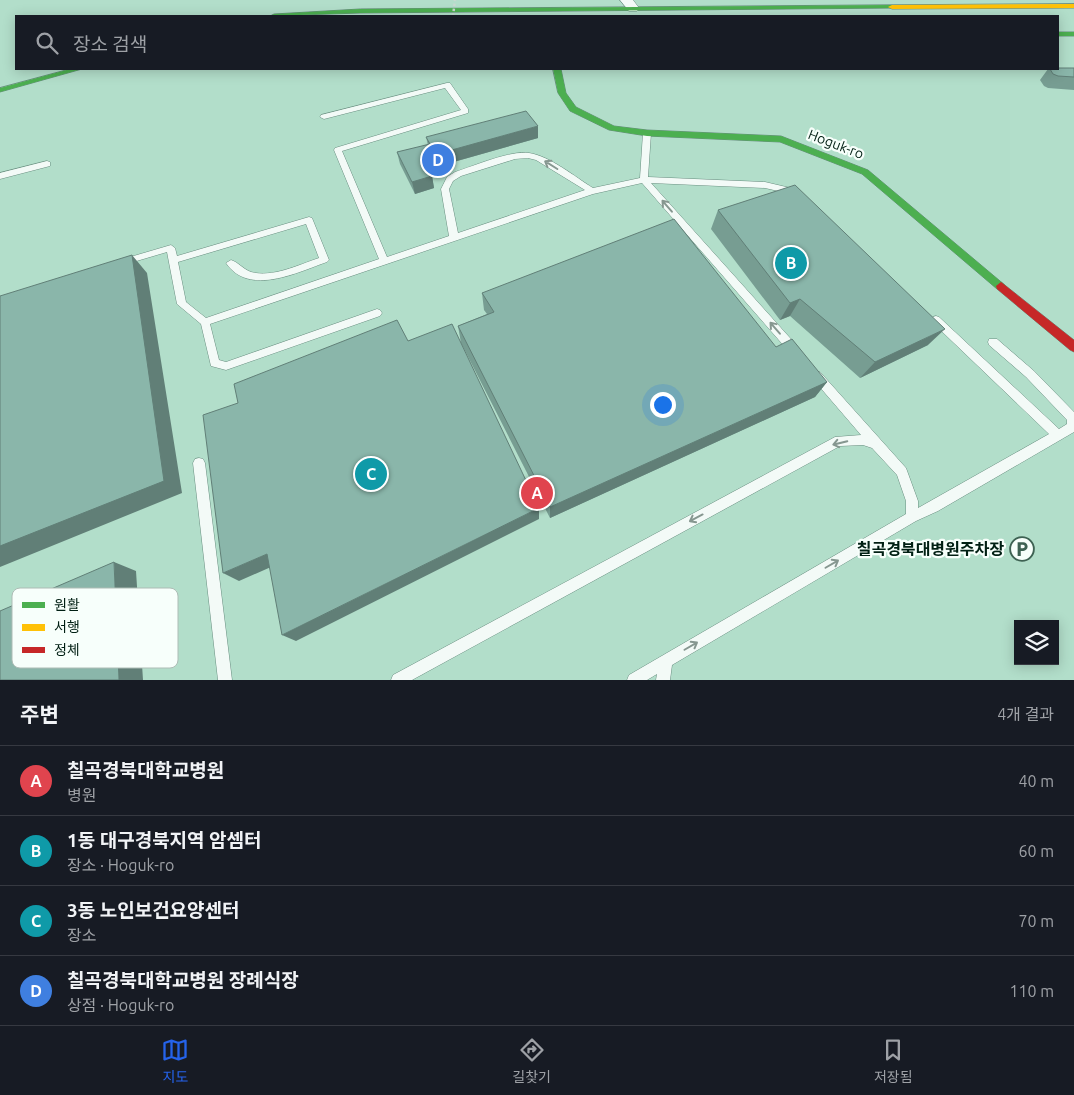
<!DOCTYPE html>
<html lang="ko">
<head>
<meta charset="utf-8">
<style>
	:root { --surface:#171b24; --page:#20242c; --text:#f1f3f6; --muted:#9ea1a6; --line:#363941; --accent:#2563eb }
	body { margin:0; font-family:Ubuntu,"Noto Sans KR",sans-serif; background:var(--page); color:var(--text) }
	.controls { position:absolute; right:15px; bottom:15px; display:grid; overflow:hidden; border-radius:0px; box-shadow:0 2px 12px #0003 }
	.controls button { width:45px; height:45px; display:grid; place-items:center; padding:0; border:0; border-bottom:1px solid var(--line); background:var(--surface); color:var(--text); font:25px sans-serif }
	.you { position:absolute; left:662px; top:404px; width:18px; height:18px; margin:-12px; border:4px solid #fff; border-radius:50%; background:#1a73e8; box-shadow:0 0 0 8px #1a73e833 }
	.badge { display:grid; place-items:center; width:32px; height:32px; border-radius:50%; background:var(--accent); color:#fff; font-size:16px; font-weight:700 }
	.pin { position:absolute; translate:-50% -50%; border:2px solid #fff; box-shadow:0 1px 5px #0006 }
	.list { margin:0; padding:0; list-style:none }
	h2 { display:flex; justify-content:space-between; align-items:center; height:65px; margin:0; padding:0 20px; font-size:21px }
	h2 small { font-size:16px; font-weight:400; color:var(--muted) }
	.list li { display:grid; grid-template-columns:32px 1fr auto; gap:15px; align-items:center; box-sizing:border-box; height:70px; padding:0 20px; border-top:1px solid var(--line) }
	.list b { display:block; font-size:19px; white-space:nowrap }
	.list p { margin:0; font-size:16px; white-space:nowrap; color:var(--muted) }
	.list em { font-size:16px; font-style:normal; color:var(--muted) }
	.icon { flex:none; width:28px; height:28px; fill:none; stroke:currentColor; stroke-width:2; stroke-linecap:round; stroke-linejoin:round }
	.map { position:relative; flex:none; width:1074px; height:680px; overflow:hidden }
	.search { position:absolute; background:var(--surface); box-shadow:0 2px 12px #0003; left:15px; right:15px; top:15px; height:55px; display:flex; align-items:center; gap:12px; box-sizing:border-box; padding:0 18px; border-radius:0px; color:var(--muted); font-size:19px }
	.sheet { height:345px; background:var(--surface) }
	nav { display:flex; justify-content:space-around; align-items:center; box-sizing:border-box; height:70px; border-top:1px solid var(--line); background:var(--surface); font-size:14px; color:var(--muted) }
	nav a { display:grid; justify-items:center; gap:2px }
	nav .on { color:var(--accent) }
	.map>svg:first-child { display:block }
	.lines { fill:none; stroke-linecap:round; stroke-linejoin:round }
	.lane-casing { stroke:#698e80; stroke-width:1 }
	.street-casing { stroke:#698e80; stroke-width:1 }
	.fast-casing { stroke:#698e80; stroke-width:1 }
	.slow-casing { stroke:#698e80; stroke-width:1 }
	.jam-casing { stroke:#698e80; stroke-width:1 }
	.lane { fill:#f3faf7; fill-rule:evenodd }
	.street { fill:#f3faf7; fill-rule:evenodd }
	.fast { fill:#4caf50; fill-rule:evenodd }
	.slow { fill:#ffc107; fill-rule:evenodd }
	.jam { fill:#c62828; fill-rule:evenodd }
	.path-bridge { stroke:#c9d8d1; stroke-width:2.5; stroke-dasharray:2.5 2.5; stroke-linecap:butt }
	.wall { fill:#779d92 }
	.shaded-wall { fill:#617f77 }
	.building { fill:#8ab6aa; stroke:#617f77 }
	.oneway { stroke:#869790 }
	.labels { text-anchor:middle; stroke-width:4.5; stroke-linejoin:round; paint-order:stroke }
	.street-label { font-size:14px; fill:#001f13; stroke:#f7fffb }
	.near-poi-label { font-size:16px; font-weight:bold; fill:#001f13; stroke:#f7fffb; text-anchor:end }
	.key { fill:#f7fffb; stroke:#adbcb5; stroke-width:1 }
	.key-label { font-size:14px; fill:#001f13 }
</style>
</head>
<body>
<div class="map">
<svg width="1074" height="680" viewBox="0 0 1074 680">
	<rect width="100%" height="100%" fill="#b2deca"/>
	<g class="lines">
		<g class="lane-casing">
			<path id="lane" d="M 447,83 L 450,83 L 468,109 L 468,113 L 342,151 L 387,257 L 449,236 L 441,189 L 447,177 L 455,172 C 474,166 511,150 529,153 C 550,156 575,177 593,188 L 640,178 L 643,133 L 647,131 L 651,133 L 648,177 L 765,182 L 799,190 L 799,194 L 796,195 L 765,188 L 651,183 L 799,348 L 800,351 L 799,354 L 791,354 L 642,183 L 593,194 L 210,324 L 219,360 L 226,362 L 377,309 L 380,310 L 382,313 L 380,316 L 226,370 L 211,366 L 201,324 L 177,304 L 167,252 L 123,265 L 120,264 L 118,262 L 120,260 L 171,245 L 175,248 L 177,256 L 309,217 L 312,218 L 329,260 L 327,262 C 298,272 249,297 226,263 L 231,260 C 238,262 243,269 251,272 C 272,278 298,265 319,258 L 306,224 L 178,262 L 186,302 L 206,318 L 379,259 L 334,150 L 335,148 L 461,110 L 445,88 L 324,119 L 320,117 L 321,115 ZM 528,158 L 536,160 L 585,190 L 458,233 L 449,189 L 453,181 L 461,176 L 515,159 Z
				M 47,161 L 50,162 L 50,166 L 0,179 L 0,173 Z
				M 936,316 L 939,317 L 1059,429 L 1067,424 L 1067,420 L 1026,377 L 989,345 L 988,342 L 989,339 L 997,339 L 1034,371 L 1074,412 L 1074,432 L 938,511 L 916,521 L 672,665 L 670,680 L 656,680 L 657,674 L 647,680 L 627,680 L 629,675 L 906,514 L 906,501 L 897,475 L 872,448 L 863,445 L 840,446 L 412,680 L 391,680 L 393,675 L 835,437 L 861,435 L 812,378 L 811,375 L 812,372 L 816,371 L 820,372 L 906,468 L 918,501 L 918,508 L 1049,434 L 933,323 L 931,320 L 933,317 Z
				M 199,458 L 203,459 L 205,463 L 232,680 L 218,680 L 193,463 L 195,459 Z"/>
		</g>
		<g class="street-casing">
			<path id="street" d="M 620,0 L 633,0 L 639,8 L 637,11 L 629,11 Z"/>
		</g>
		<g class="fast-casing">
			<path id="fast" d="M 892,5 L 894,6 L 894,8 L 360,13 L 270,16 L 274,14 L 360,9 Z
				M 1058,32 L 1074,32 L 1074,36 L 1058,36 Z
				M 70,69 L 82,69 L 0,92 L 0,88 Z
				M 553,69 L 561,69 L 566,93 L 576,107 L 614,126 L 647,130 L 781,136 L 868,170 L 1006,286 L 1005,289 L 997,289 L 862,174 L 780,142 L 647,136 L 609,130 L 570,111 L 558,93 Z"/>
		</g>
		<g class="slow-casing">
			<path id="slow" d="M 1074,4 L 1074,8 L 892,9 L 888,7 L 892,5 Z"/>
		</g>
		<g class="jam-casing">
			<path id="jam" d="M 1001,282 L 1074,340 L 1074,352 L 1070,350 L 997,289 L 996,286 Z"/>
		</g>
		<use href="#lane" class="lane"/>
		<use href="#street" class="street"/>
		<use href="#fast" class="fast"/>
		<use href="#slow" class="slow"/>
		<use href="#jam" class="jam"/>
		<path class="path-bridge" d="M 453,16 L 455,0"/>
	</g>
	<path class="wall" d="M 1074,68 L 1074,90 L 1048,88 L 1044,86 L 1040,80 L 1048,69 Z
		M 426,137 L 538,138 L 429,169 L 432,176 L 434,188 L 415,194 L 400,164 L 397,152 L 428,145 Z
		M 718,210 L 928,345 L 860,378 L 790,316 L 780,320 L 711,229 Z
		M 482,293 L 776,347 L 827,382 L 815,397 L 550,518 L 461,343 L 458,326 L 487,314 L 484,310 Z"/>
	<path class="shaded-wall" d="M 538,126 L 538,138 L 425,170 L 423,158 Z
		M 432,176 L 434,188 L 415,194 L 412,182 Z
		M 132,255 L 147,273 L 182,493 L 0,567 L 0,546 Z
		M 800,299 L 790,316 L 780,320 L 790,303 Z
		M 945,329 L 928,345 L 860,378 L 875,362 Z
		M 827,382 L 815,397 L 550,518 L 550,507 Z
		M 539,508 L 539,519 L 296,641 L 282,635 Z
		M 267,554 L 280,563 L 239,581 L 223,573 Z
		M 114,562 L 136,571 L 143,680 L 119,680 Z"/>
	<path class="building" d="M 1058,68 L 1074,68 L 1074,77 L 1058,76 L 1053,74 L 1050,69 L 1058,69 Z
		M 526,111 L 538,126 L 423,158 L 432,176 L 412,182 L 397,152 L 430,144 L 426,137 Z
		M 795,185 L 945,329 L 875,362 L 800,299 L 790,303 L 718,210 Z
		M 674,219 L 776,347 L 792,339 L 827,382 L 550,507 L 458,326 L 494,312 L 482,293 Z
		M 132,255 L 164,481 L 0,546 L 0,296 Z
		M 397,320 L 408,341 L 452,324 L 539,508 L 282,635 L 267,554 L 223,573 L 203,415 L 238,403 L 234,384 Z
		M 114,562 L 119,680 L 0,680 L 0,611 Z"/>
	<defs><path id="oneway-shaft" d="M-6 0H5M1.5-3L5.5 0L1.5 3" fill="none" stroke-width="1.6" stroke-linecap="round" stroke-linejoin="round" transform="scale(1.25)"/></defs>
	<g class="oneway">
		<use href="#oneway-shaft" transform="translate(551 165) rotate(-148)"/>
		<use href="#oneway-shaft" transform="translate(667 206) rotate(-131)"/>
		<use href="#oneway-shaft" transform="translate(775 328) rotate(-131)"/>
		<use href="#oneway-shaft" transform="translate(840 443) rotate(166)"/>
		<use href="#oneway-shaft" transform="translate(696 518) rotate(152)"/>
		<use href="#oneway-shaft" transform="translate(832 564) rotate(-30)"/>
		<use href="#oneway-shaft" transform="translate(691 646) rotate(-30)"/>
	</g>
	<defs>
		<g id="parking-ring" transform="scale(1.25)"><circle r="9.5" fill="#f7fffb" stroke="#3e6253" stroke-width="1.5"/><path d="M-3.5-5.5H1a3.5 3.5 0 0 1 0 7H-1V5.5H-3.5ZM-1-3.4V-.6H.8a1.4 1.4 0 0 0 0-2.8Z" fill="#3e6253"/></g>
	</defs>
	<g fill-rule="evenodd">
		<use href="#parking-ring" x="1022" y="549"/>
	</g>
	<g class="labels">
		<g class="street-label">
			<text transform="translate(836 144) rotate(21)" y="5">Hoguk-ro</text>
		</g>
		<g class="near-poi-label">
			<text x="1004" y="555">칠곡경북대병원주차장</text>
		</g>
	</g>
	<rect x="12" y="588" width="166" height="80" rx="8" class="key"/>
	<rect x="22" y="602" width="23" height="6" fill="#4caf50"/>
	<rect x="22" y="624" width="23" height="7" fill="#ffc107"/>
	<rect x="22" y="647" width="23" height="6" fill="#c62828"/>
	<g class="key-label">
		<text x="54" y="610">원활</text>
		<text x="54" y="632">서행</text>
		<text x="54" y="655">정체</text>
	</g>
</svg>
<div class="controls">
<button><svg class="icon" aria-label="layers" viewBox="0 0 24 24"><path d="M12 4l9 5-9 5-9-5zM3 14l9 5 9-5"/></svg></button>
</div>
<div class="you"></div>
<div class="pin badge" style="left:537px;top:493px;background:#e0444e">A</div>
<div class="pin badge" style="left:791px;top:263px;background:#0f9aa8">B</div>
<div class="pin badge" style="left:371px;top:474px;background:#0f9aa8">C</div>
<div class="pin badge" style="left:438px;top:160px;background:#3f7fe0">D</div>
<div class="search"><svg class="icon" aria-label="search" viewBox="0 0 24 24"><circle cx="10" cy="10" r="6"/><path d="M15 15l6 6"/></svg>장소 검색</div>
</div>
<section class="sheet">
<h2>주변<small>4개 결과</small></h2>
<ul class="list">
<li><span class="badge" style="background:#e0444e">A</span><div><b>칠곡경북대학교병원</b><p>병원</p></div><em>40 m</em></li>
<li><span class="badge" style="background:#0f9aa8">B</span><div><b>1동 대구경북지역 암셈터</b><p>장소 · Hoguk-ro</p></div><em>60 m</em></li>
<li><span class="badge" style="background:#0f9aa8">C</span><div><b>3동 노인보건요양센터</b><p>장소</p></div><em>70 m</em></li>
<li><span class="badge" style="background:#3f7fe0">D</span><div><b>칠곡경북대학교병원 장례식장</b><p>상점 · Hoguk-ro</p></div><em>110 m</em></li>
</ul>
</section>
<nav>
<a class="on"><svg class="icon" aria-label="map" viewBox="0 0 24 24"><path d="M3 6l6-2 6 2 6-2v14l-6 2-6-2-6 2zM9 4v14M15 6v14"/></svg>지도</a>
<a><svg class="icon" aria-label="directions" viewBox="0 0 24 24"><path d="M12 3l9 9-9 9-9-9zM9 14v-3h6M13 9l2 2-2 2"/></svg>길찾기</a>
<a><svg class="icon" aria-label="saved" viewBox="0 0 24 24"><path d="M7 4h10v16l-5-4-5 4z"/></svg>저장됨</a>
</nav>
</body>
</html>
